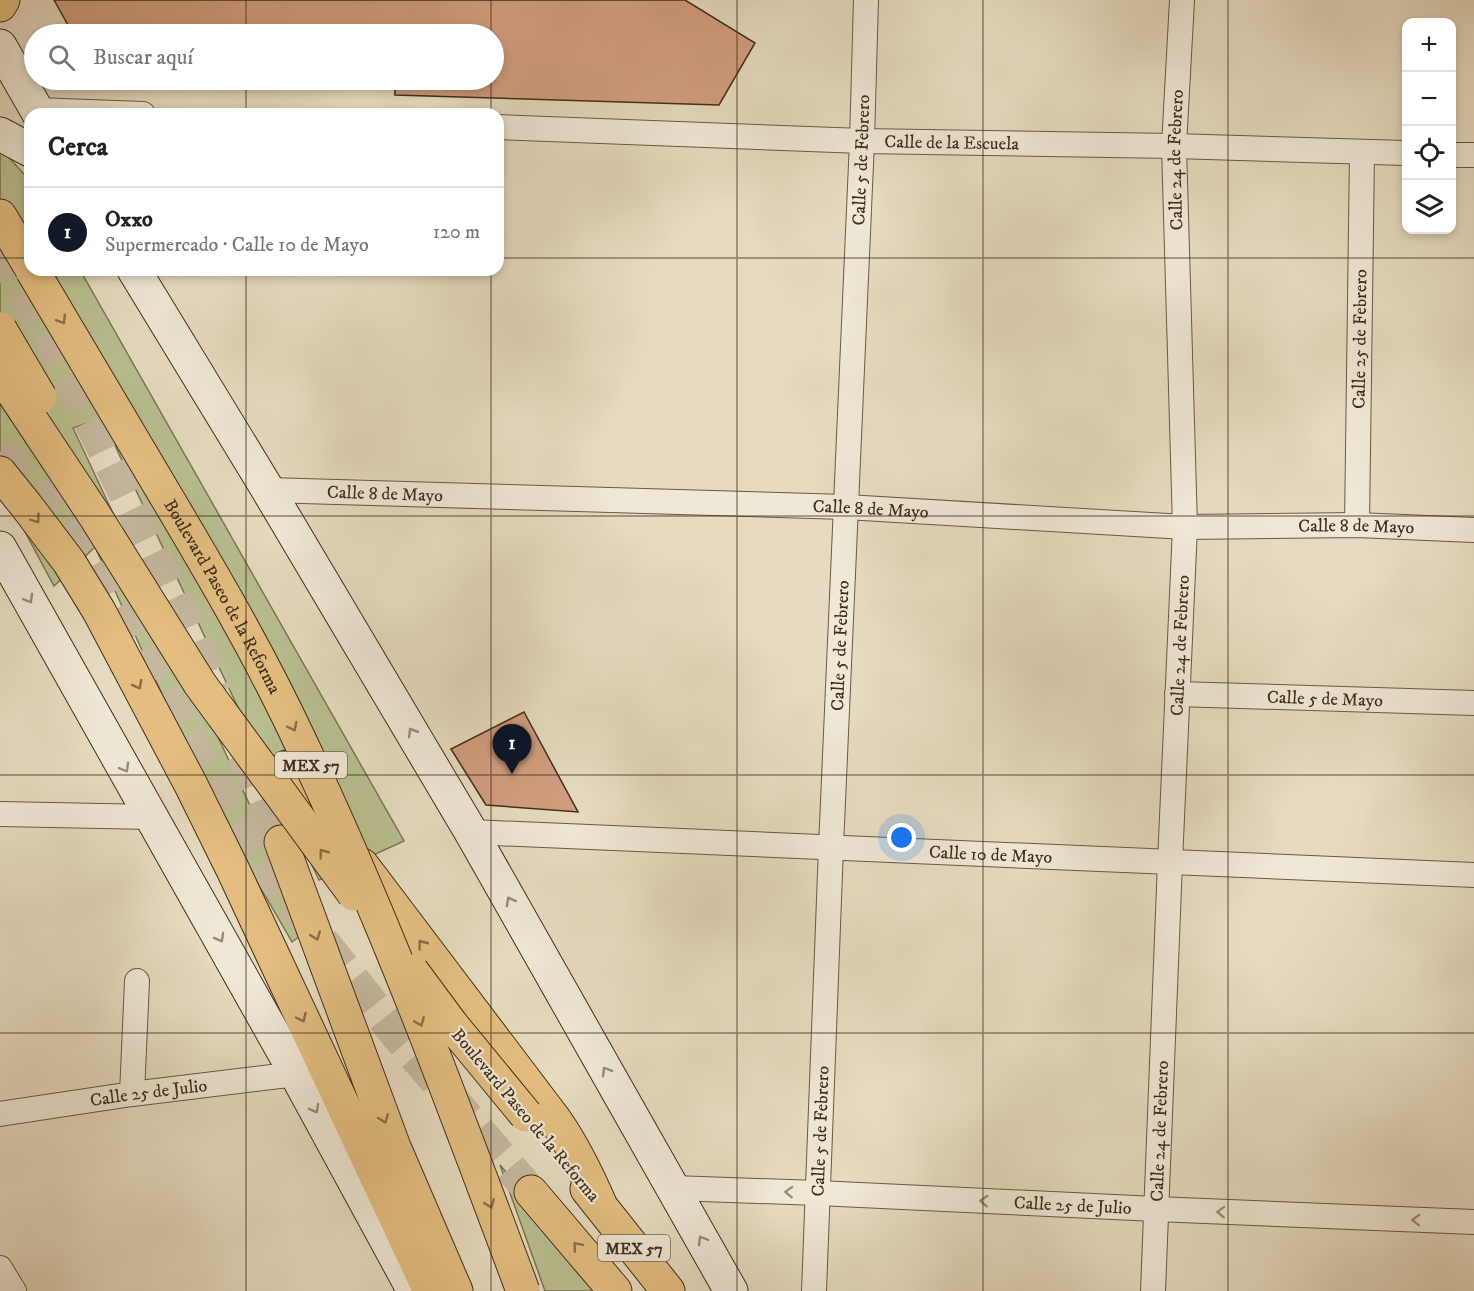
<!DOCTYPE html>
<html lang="es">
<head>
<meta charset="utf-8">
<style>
	:root { --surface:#fff; --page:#f6f6f6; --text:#222; --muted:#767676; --line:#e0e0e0; --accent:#111827 }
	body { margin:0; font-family:"IM FELL DW Pica",serif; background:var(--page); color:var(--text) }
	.controls { position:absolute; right:18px; top:18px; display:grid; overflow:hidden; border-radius:12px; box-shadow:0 3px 9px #0003 }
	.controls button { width:54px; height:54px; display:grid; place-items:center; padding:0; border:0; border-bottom:2px solid var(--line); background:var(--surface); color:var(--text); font:30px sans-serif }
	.you { position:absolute; left:902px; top:838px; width:21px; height:21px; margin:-15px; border:4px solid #fff; border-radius:50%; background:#1a73e8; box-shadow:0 0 0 9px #1a73e833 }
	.badge { display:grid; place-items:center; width:39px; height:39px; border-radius:50%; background:var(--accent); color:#fff; font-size:20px; font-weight:700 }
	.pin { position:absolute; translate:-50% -50px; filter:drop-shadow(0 2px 3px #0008) }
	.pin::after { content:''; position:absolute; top:32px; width:21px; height:18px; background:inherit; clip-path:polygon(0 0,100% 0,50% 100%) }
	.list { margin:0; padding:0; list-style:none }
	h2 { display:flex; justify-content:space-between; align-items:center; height:78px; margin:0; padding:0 24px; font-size:26px }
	h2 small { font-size:20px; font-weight:400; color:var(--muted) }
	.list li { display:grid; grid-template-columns:39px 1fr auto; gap:18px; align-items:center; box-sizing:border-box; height:90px; padding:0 24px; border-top:2px solid var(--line) }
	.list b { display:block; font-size:22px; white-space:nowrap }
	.list p { margin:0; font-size:20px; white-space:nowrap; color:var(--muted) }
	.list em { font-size:20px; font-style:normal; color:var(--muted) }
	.icon { flex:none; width:33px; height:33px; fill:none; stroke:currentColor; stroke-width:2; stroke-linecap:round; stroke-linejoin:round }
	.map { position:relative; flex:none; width:1474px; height:1291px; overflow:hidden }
	.search { position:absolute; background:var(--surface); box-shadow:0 3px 9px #0003; left:24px; top:24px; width:480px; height:66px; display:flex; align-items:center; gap:15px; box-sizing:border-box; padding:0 21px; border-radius:33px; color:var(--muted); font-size:22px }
	.panel { position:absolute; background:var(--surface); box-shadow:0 3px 9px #0003; left:24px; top:108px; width:480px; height:168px; border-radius:18px }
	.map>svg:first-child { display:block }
	.green { fill:#b9bf90; stroke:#7c7654; stroke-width:1.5 }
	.building { fill:#d29d80; stroke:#402e19; stroke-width:1.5 }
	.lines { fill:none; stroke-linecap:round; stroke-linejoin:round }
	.highway-tunnel { stroke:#c5b89f; stroke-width:33; stroke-dasharray:33 16; stroke-linecap:butt }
	.street-casing { stroke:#6a5943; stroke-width:26 }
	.secondary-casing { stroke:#402e19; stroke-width:35 }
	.highway-casing { stroke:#402e19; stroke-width:35 }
	.street { stroke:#efe8d6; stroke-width:24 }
	.secondary { stroke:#efe8d6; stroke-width:33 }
	.highway { stroke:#e3be80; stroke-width:33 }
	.highway-bridge-casing { stroke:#402e19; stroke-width:35; stroke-linecap:butt }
	.highway-bridge { stroke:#e3be80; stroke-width:33 }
	.oneway { stroke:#896f47 }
	.oneway2 { stroke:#988b78 }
	.grid { fill:none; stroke:#402e19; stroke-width:1.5; stroke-opacity:0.55 }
	.labels { text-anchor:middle; stroke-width:4.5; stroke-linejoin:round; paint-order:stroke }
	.shield { fill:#efe8d6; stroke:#746652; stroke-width:1.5 }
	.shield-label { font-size:16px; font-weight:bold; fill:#402e19 }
	.street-label { font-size:18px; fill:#402e19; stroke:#efe8d6 }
</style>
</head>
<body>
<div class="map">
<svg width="1474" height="1291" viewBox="0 0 1474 1291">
	<rect width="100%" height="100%" fill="#e6dbc0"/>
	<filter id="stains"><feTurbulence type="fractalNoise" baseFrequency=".00333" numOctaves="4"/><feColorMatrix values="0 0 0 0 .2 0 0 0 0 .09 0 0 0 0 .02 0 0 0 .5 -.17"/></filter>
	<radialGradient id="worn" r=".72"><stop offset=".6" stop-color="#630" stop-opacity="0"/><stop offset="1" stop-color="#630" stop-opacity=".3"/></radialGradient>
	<path class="green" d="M 0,151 L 4,152 L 30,181 L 30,270 L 80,270 L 404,841 L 319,880 L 102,418 L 73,428 L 255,816 L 304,933 L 292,942 L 213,806 L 95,547 L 54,586 L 0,485 Z
		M 500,1165 L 607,1291 L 545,1291 Z"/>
	<path class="building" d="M 54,0 L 685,0 L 755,43 L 719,105 L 395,95 L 395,80 L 494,80 L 494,34 L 73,34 Z
		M 524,712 L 578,812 L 486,805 L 451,749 Z"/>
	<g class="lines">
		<path class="highway-tunnel" d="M 0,247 L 14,278 L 59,356 L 94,429 L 193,636 L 217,693
			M 0,452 L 52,510 L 83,552 L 229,810 L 283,891 L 396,1034 L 531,1192
			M 243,754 L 281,842"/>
		<g class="street-casing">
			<g id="street">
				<path d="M 36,110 L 143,114"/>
				<path id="s1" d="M 498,127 L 862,141 L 1174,146 L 1406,153"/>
				<path d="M 1452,155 L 1474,155"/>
				<path id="s2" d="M 268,490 L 846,507 L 1185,527 L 1357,525 L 1474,530"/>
				<path id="s3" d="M 1357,525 L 1362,152"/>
				<path id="s4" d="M 1177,694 L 1474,703"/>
				<path d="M 0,814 L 153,817"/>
				<path id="s5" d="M 471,832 L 1474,875"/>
				<path d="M 132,1094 L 137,981"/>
				<path id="s6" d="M 0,1114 L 132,1094 L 296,1074"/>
				<path id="s7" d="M 673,1188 L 818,1193 L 1156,1209 L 1474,1222"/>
				<path d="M 0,1268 L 14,1291"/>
				<path id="s8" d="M 814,1291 L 831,847 L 862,141 L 866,0"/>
				<path id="s9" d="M 1153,1291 L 1170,862 L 1185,527 L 1174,146 L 1182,0"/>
			</g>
		</g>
		<g class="secondary-casing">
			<path id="secondary" d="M 0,46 L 39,114
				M 0,134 L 30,150
				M 134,270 L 268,490 L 471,832 L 731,1291
				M 0,548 L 296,1074 L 414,1291"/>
		</g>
		<g class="highway-casing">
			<path id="highway" d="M 0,5 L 3,0
				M 0,216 L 30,266
				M 0,473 L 25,504 L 69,562 L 99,611 L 191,785 L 233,870 L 430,1291
				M 287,767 L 331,824
				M 281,842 L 394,1147 L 456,1291
				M 362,865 L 555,1120 C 574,1147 587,1174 600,1204
				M 587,1189 L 668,1291
				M 531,1192 L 615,1291"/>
		</g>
		<use href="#street" class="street"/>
		<use href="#secondary" class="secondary"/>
		<use href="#highway" class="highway"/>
		<g class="highway-bridge-casing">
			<g id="highway-bridge">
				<path id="s10" d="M 32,270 C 75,342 118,414 160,486 C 210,570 259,653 300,741 C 385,920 454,1106 523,1291"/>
				<path d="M 0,329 L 40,397"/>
				<path d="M 0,373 L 95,516 L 200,684 L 354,894"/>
				<path d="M 412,971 L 452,1025 L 526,1115"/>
			</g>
		</g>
		<use href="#highway-bridge" class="highway-bridge"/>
	</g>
	<defs><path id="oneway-chevron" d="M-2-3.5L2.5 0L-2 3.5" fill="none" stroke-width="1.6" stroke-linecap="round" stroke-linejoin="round" transform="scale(1.5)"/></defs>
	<g class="oneway">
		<use href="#oneway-chevron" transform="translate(62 320) rotate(59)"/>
		<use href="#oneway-chevron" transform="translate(36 519) rotate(54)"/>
		<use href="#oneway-chevron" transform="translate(138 685) rotate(62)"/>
		<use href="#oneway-chevron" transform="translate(293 727) rotate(63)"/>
		<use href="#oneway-chevron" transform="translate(323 853) rotate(-127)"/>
		<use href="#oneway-chevron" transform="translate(316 936) rotate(70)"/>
		<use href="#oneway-chevron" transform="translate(422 944) rotate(-127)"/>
		<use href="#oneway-chevron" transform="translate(302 1018) rotate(65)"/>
		<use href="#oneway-chevron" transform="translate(420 1022) rotate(68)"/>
		<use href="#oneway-chevron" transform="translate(384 1119) rotate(69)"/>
		<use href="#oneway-chevron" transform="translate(490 1204) rotate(69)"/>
		<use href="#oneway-chevron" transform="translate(577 1246) rotate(-130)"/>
	</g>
	<g class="oneway2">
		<use href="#oneway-chevron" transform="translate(29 599) rotate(60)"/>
		<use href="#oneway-chevron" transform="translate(412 732) rotate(-121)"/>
		<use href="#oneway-chevron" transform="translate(125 768) rotate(60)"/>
		<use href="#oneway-chevron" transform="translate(510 901) rotate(-119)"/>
		<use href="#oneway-chevron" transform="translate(220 938) rotate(61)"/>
		<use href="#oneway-chevron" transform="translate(606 1071) rotate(-120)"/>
		<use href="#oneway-chevron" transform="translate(315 1109) rotate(62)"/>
		<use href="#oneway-chevron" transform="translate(789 1192) rotate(-178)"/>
		<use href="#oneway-chevron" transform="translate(984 1201) rotate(-177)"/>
		<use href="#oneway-chevron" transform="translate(1221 1212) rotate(-178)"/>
		<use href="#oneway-chevron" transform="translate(1416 1220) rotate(-178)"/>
		<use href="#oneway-chevron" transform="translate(702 1240) rotate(-120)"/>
	</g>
	<path class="grid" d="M 246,0 L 246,34M 491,0 L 491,34M 737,0 L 737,1291M 983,0 L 983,1291M 1228,0 L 1228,1291M 246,80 L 246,114M 491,80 L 491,114M 0,258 L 30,258M 498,258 L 1474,258M 246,270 L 246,1291M 491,270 L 491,1291M 0,516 L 1474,516M 0,775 L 1474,775M 0,1033 L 1474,1033"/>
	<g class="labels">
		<g class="shield">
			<rect x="275" y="752" width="72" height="26" rx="4.5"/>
			<rect x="598" y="1235" width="72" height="26" rx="4.5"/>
		</g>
		<g class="shield-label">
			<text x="311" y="771">MEX 57</text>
			<text x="634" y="1254">MEX 57</text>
		</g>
		<g class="street-label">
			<text dy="6" stroke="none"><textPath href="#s1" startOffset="454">Calle de la Escuela</textPath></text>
			<text dy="6" stroke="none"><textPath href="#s8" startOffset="1132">Calle 5 de Febrero</textPath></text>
			<text dy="6" stroke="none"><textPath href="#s9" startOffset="1132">Calle 24 de Febrero</textPath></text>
			<text dy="6" stroke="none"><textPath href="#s3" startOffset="186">Calle 25 de Febrero</textPath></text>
			<text dy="6" stroke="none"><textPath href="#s2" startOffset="117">Calle 8 de Mayo</textPath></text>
			<text dy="6" stroke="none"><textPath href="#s2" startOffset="603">Calle 8 de Mayo</textPath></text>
			<text dy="6" stroke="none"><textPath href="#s2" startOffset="1089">Calle 8 de Mayo</textPath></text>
			<text dy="6" stroke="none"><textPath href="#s10" startOffset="378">Boulevard Paseo de la Reforma</textPath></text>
			<text dy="6" stroke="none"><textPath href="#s8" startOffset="646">Calle 5 de Febrero</textPath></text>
			<text dy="6" stroke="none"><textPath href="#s9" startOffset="646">Calle 24 de Febrero</textPath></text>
			<text dy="6" stroke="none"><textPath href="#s4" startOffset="148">Calle 5 de Mayo</textPath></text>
			<text dy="6" stroke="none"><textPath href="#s5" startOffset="520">Calle 10 de Mayo</textPath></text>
			<text dy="6" stroke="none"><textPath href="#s6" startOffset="150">Calle 25 de Julio</textPath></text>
			<text transform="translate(526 1115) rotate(50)" y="6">Boulevard Paseo de la Reforma</text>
			<text dy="6" stroke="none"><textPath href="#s8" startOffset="160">Calle 5 de Febrero</textPath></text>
			<text dy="6" stroke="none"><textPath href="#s9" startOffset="160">Calle 24 de Febrero</textPath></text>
			<text dy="6" stroke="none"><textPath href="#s7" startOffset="400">Calle 25 de Julio</textPath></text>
		</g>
	</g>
	<rect width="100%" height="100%" filter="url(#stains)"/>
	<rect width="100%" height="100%" fill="url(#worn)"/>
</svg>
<div class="controls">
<button>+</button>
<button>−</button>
<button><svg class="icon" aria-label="locate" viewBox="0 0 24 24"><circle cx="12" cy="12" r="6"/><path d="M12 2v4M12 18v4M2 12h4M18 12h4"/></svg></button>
<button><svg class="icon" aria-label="layers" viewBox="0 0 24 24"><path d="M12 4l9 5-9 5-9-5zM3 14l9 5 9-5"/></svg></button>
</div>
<div class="you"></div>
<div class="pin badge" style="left:512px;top:774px">1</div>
<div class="search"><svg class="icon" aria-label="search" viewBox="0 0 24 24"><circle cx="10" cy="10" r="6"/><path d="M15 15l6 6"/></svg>Buscar aquí</div>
<section class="panel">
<h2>Cerca<small></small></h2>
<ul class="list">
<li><span class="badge">1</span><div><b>Oxxo</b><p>Supermercado · Calle 10 de Mayo</p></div><em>120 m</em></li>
</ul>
</section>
</div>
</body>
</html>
